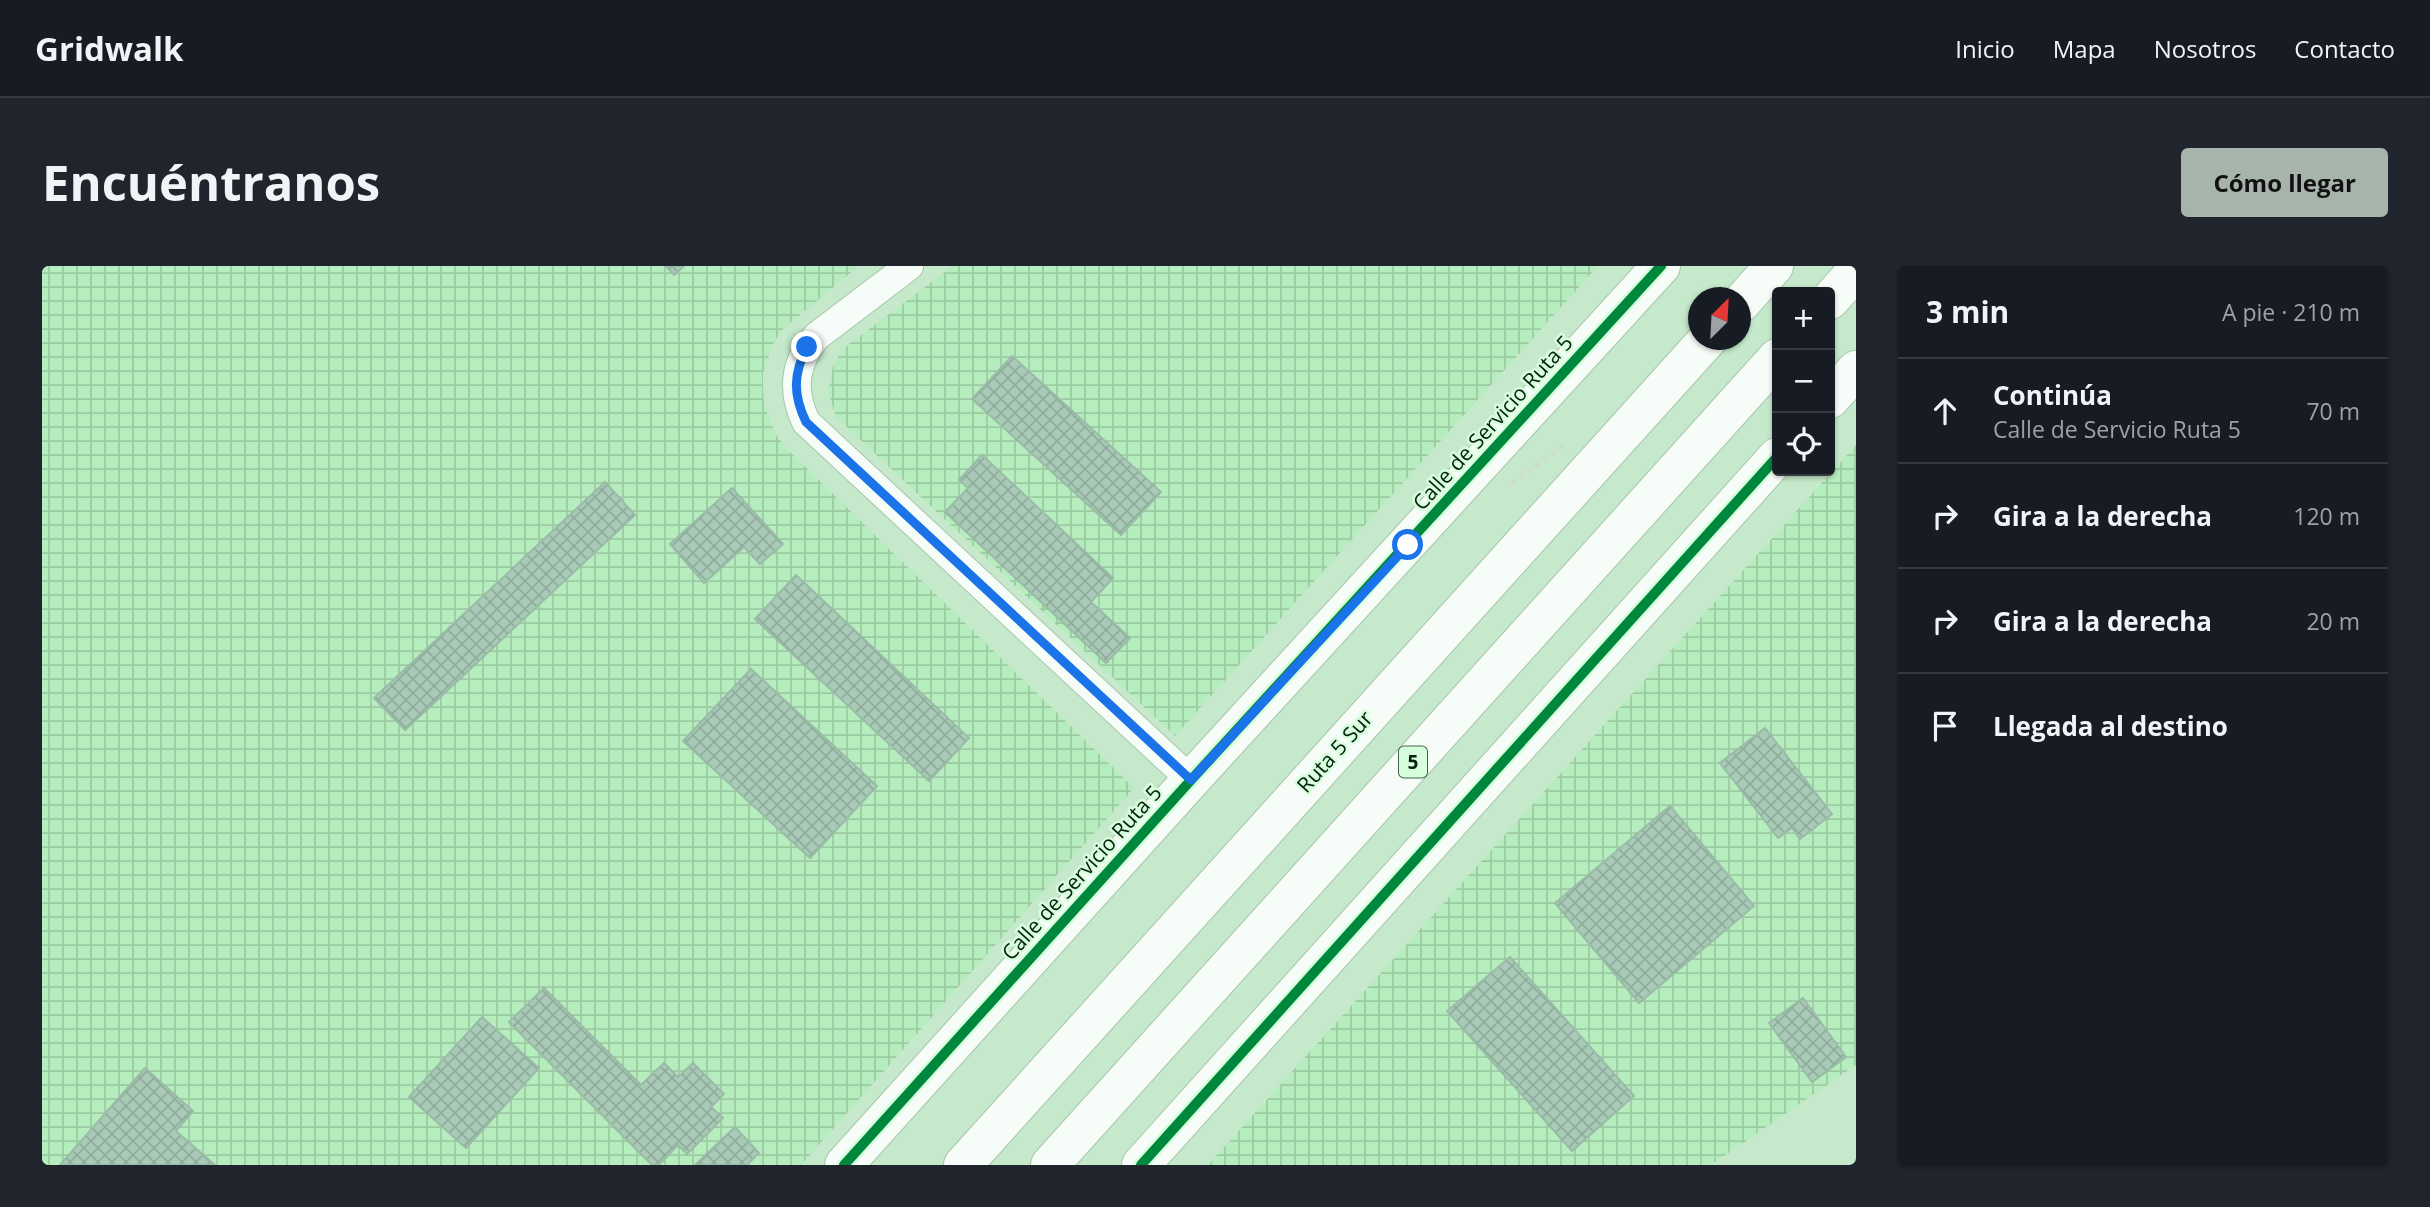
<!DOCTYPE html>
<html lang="es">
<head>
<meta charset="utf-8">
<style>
	:root { --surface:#171b24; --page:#20242c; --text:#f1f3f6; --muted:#9ea1a6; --line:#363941; --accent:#a6b4ab }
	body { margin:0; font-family:"Open Sans",sans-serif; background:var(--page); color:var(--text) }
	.controls { position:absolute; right:21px; top:21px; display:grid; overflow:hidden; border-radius:7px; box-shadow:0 2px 5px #0004 }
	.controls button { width:63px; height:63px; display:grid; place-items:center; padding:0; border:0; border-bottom:2px solid var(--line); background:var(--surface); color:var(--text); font:35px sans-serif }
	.compass { position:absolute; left:1646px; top:21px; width:63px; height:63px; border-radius:50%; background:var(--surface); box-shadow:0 2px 5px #0004; rotate:24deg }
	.stop { position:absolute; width:21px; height:21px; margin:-16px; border:5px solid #1a73e8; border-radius:50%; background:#fff }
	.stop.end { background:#1a73e8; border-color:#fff; box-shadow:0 2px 7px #0008 }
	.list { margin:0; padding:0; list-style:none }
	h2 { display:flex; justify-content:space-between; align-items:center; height:91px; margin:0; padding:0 28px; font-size:30px }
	h2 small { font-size:23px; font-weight:400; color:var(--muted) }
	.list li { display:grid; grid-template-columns:46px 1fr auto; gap:21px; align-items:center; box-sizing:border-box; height:105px; padding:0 28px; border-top:2px solid var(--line) }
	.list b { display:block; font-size:26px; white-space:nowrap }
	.list p { margin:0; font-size:23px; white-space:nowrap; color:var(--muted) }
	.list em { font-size:23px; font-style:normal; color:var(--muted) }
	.icon { flex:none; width:38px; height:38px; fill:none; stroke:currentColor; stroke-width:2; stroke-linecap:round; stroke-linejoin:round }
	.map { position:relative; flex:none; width:1814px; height:899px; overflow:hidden; border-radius:7px }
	header { display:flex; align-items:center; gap:42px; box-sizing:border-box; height:98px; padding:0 35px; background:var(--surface); border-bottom:2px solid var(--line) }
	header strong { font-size:33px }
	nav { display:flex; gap:38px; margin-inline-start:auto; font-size:24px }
	.intro { display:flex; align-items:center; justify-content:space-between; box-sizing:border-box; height:168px; padding:0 42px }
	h1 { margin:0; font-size:49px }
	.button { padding:18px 32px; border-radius:7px; background:var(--accent); color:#111; font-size:24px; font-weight:700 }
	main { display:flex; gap:42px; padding:0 42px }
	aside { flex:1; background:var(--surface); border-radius:7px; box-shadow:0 2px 5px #0004 }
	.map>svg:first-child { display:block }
	.industrial { fill:url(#industrial-grid) }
	.building { fill:url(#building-cross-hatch); stroke:#9abba7; stroke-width:2 }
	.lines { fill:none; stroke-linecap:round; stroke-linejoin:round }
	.street-casing { stroke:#a9c5ac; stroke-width:30 }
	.secondary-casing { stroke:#a9c5ac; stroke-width:40 }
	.highway-casing { stroke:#a9c5ac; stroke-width:40 }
	.path { stroke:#cfdbd1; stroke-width:4.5; stroke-dasharray:5 5; stroke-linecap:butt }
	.street { stroke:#f6fcf7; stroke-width:28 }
	.secondary { stroke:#f6fcf7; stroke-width:38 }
	.highway { stroke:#f6fcf7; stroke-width:38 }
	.cycleway-casing { stroke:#d7fedc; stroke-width:15 }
	.cycleway { stroke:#00873e; stroke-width:10 }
	.route { stroke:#1a73e8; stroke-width:9 }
	.labels { text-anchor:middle; stroke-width:5; stroke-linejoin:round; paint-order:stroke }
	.shield { fill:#d7fedc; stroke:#45634b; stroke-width:2 }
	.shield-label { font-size:19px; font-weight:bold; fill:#07210d }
	.street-label { font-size:21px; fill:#07210d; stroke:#d7fedc }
</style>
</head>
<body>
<header>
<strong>Gridwalk</strong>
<nav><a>Inicio</a><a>Mapa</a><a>Nosotros</a><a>Contacto</a></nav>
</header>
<div class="intro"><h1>Encuéntranos</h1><a class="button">Cómo llegar</a></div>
<main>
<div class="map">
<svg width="1814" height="899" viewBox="0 0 1814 899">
	<defs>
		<pattern id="industrial-grid" width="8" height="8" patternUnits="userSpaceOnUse" patternTransform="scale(1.75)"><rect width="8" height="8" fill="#b6edbe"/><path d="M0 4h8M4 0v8" fill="none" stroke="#9bcba2"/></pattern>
		<pattern id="building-cross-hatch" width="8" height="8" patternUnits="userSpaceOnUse" patternTransform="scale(1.75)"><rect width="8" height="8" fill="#a8cab6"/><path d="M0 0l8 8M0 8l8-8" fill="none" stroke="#8fad9b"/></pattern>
	</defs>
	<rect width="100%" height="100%" fill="#c5e9ca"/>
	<path class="industrial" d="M 0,0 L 817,0 L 741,63 L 732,76 L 721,107 L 721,123 L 722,139 L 734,169 L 744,182 L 1092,522 L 759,899 L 0,899 Z
		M 911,0 L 1556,0 L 1133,470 L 794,151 L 786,126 L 791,100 L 798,88 L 807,78 Z
		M 1814,179 L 1814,799 L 1669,899 L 1166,899 Z"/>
	<path class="building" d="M 624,0 L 642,0 L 632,9 Z
		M 970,90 L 1119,226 L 1079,269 L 930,133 Z
		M 940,189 L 1071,312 L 1049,336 L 1088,372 L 1064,397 L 903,246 L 926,222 L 917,214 Z
		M 563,216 L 593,249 L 363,464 L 332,432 Z
		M 690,222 L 741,278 L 718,298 L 702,281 L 662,317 L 628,278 Z
		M 754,309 L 927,472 L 887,515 L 713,353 Z
		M 709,403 L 835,520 L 768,592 L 641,475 Z
		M 1723,462 L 1790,548 L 1758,573 L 1750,562 L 1736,572 L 1678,497 Z
		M 1628,540 L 1712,640 L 1597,737 L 1513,637 Z
		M 1468,691 L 1592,830 L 1530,885 L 1405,745 Z
		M 502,722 L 599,819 L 622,797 L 636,811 L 651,797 L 682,828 L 669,841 L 681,852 L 645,888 L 636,879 L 617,899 L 610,899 L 467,756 Z
		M 1761,732 L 1804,791 L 1770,816 L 1727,757 Z
		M 440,751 L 497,802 L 424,882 L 367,831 Z
		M 103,802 L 151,845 L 134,865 L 173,899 L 18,899 Z
		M 693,861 L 717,887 L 705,899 L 653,899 Z"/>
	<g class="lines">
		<g class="street-casing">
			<path id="street" d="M 867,0 L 775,70 C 752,97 749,124 764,156 L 1149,514"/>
		</g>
		<g class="secondary-casing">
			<path id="secondary" d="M 1788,133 L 1814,104
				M 802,899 L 1149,514 L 1619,0
				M 1099,899 L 1735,191"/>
		</g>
		<g class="highway-casing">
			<path id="highway" d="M 1788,34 L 1814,5
				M 1699,37 L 1732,0
				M 921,899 L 1665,74
				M 1008,899 L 1735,92"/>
		</g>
		<path class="path" d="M 1469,218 L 1521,180"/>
		<use href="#street" class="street"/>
		<use href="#secondary" class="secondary"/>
		<use href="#highway" class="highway"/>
		<g class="cycleway-casing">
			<path id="cycleway" d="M 802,899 L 1149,514 L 1619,0
				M 1099,899 L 1735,191"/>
		</g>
		<use href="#cycleway" class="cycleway"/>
	</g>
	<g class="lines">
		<path class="route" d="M 765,81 C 751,108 751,129 764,156 L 1149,514 L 1366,279"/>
	</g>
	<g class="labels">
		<rect class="shield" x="1357" y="480.5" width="28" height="31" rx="5"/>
		<g class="shield-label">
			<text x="1371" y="503">5</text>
		</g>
		<g class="street-label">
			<text transform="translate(1451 157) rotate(-48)" y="7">Calle de Servicio Ruta 5</text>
			<text transform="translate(1293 486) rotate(-48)" y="7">Ruta 5 Sur</text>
			<text transform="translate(1040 607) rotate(-48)" y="7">Calle de Servicio Ruta 5</text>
		</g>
	</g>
</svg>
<div class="controls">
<button>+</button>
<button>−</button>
<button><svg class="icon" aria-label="locate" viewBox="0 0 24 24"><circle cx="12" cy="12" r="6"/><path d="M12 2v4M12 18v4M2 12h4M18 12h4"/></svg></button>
</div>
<svg class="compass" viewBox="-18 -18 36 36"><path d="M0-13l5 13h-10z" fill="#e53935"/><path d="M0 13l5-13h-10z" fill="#9ea1a6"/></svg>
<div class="stop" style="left:1366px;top:279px"></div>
<div class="stop end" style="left:765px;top:81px"></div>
</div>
<aside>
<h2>3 min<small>A pie · 210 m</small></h2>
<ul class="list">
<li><svg class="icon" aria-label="ahead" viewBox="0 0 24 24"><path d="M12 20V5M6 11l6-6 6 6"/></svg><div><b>Continúa</b><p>Calle de Servicio Ruta 5</p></div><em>70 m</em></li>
<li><svg class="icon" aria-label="right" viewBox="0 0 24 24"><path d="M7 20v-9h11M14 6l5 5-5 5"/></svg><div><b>Gira a la derecha</b></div><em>120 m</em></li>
<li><svg class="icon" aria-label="right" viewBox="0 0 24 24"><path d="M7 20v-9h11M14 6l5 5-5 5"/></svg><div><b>Gira a la derecha</b></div><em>20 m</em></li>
<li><svg class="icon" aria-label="arrive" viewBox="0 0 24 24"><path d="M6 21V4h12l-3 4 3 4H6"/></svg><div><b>Llegada al destino</b></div></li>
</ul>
</aside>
</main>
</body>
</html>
